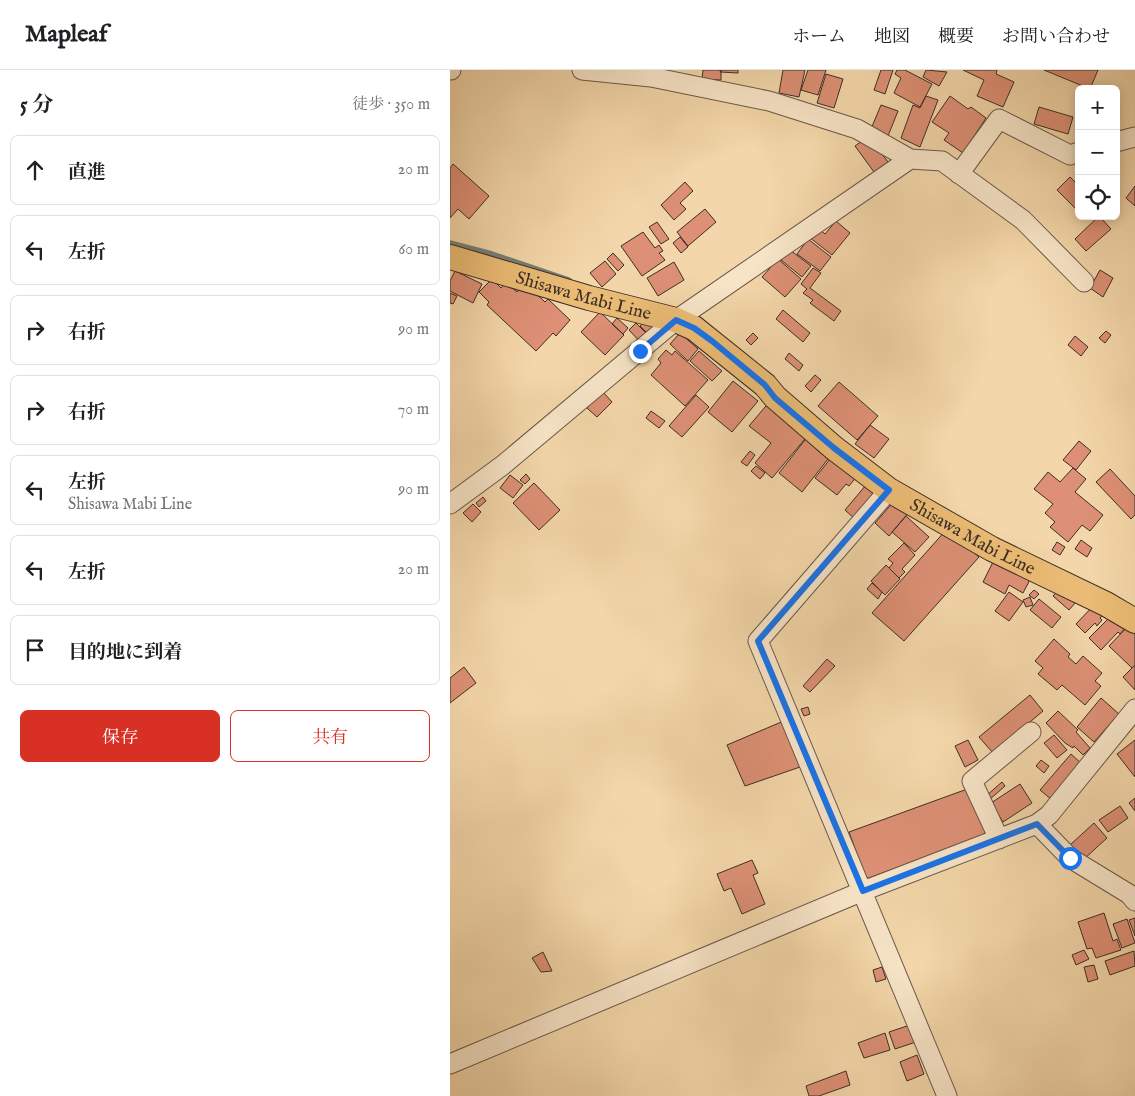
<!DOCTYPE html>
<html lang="ja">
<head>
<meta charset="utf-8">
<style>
	:root { --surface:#fff; --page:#f6f6f6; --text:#202124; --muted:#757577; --line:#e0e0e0; --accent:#d93025 }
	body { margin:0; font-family:"IM FELL English","Noto Serif JP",serif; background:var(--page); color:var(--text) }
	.controls { position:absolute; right:15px; top:15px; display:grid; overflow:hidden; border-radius:8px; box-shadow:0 2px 12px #0003 }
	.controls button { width:45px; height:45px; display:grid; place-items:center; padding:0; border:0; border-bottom:1px solid var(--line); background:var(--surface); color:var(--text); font:25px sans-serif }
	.stop { position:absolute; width:15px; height:15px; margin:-11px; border:4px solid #1a73e8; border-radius:50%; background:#fff }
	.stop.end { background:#1a73e8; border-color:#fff; box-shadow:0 1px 5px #0008 }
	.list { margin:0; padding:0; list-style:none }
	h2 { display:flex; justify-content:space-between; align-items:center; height:65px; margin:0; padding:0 20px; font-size:21px }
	h2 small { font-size:16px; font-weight:400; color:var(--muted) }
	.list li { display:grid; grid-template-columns:32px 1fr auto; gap:15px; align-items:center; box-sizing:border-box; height:70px; margin:0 10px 10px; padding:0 10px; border:1px solid var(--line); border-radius:8px }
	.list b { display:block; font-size:19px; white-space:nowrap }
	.list p { margin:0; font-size:16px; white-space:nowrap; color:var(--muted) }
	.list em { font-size:16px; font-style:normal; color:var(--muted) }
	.actions { display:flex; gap:10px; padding:15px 20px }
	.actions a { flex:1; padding:11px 0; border:1px solid var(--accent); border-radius:8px; text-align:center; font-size:18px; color:var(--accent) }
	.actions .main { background:var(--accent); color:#fff }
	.icon { flex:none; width:28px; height:28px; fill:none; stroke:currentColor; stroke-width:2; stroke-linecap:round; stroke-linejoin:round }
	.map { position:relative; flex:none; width:685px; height:1026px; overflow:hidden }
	header { display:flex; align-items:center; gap:30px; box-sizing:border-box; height:70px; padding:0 25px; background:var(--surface); border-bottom:1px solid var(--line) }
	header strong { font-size:24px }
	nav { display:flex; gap:28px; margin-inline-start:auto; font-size:18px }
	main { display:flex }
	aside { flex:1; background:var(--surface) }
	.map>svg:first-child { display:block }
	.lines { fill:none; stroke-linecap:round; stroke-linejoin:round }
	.stream { stroke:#758176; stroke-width:5.5 }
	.building { fill:#dd9075; stroke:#3d2e27 }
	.minor-casing { stroke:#6a5848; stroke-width:21 }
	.major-casing { stroke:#3d2e27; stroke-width:26 }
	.minor { stroke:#f7e4c7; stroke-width:19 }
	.major { stroke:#eabb74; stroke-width:24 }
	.route { stroke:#1a73e8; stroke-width:6 }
	.labels { text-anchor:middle; stroke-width:4; stroke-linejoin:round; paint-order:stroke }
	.street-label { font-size:18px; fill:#3d2e27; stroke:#f7e4c7 }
</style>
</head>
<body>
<header>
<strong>Mapleaf</strong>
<nav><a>ホーム</a><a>地図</a><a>概要</a><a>お問い合わせ</a></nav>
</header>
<main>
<aside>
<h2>5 分<small>徒歩 · 350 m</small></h2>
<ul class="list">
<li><svg class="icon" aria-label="ahead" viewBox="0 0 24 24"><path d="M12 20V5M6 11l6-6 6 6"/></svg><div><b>直進</b></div><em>20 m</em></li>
<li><svg class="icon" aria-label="left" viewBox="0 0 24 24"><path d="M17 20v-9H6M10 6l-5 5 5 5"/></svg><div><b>左折</b></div><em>60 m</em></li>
<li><svg class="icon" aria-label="right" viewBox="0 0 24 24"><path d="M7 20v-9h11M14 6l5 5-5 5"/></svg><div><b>右折</b></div><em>90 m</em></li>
<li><svg class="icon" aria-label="right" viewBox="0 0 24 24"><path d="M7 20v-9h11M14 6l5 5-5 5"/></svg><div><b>右折</b></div><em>70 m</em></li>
<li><svg class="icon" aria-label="left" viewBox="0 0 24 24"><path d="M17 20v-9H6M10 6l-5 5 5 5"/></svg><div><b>左折</b><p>Shisawa Mabi Line</p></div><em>90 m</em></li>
<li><svg class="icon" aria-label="left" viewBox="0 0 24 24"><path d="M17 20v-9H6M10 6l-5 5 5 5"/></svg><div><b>左折</b></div><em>20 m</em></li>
<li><svg class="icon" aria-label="arrive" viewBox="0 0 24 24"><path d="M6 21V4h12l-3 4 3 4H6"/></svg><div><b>目的地に到着</b></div></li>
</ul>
<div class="actions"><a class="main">保存</a><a>共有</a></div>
</aside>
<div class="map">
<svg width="685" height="1026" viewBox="0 0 685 1026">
	<rect width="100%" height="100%" fill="#f3d6a9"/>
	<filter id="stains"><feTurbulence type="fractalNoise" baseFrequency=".004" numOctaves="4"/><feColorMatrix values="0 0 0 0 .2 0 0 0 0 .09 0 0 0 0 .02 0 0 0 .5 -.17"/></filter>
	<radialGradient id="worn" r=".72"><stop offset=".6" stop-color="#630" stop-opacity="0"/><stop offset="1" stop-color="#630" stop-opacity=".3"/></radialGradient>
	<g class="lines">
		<path class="stream" d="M 0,173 L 42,184 L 119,210"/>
	</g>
	<path class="building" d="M 253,0 L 271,0 L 271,10 L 252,9 Z
		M 271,0 L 288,0 L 288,3 L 270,2 Z
		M 333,0 L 355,0 L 349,27 L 329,23 Z
		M 358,0 L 376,0 L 368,25 L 351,20 Z
		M 431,0 L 443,0 L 435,24 L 424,20 Z
		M 447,0 L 455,0 L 482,14 L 470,37 L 444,23 L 451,8 L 445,4 Z
		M 476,0 L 497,2 L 489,16 L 473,7 Z
		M 513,0 L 547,0 L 546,4 L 564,12 L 553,37 L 527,26 L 534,10 Z
		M 594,0 L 648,0 L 640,19 Z
		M 376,4 L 393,9 L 384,38 L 367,33 Z
		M 476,26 L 488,30 L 470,77 L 451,68 L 463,35 L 470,38 Z
		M 500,26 L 518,39 L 521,37 L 536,48 L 513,83 L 494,70 L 499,63 L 482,52 Z
		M 431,35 L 448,41 L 438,66 L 421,59 Z
		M 589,37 L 623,47 L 618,64 L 584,54 Z
		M 419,66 L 438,92 L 424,102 L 405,76 Z
		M 3,94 L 39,126 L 19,149 L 8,139 L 0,148 L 0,98 Z
		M 620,107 L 629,116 L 629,142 L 607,120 Z
		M 235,112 L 243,121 L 230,133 L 236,139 L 224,150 L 211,135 Z
		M 685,116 L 685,136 L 676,128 Z
		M 255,139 L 266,152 L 238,176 L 227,162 Z
		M 649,146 L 661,159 L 636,181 L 625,169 Z
		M 386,151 L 400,163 L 382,185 L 359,167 L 367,157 L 375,164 Z
		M 207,152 L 219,169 L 211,174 L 199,157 Z
		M 193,162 L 205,178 L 209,175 L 213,181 L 209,183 L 215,190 L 192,206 L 171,176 Z
		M 230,167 L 238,177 L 231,183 L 223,173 Z
		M 358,169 L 381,187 L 370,201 L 347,184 Z
		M 340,180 L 361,196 L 352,207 L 331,190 Z
		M 163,183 L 174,195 L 168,201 L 157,189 Z
		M 328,189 L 351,209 L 335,227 L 312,207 Z
		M 155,191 L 166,204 L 152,217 L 140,203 Z
		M 224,192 L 234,210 L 208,226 L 197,208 Z
		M 363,198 L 371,203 L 360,218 L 391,241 L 384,251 L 360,233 L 363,230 L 353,223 L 357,219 L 351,214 Z
		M 650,200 L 663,208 L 653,227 L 640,218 Z
		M 5,201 L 32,214 L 23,233 L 0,221 L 0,211 Z
		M 42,209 L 51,218 L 56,212 L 67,222 L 70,218 L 75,222 L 79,217 L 95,232 L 98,229 L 120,250 L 106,266 L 103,263 L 86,281 L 37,235 L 39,232 L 29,222 Z
		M 0,223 L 7,226 L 3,234 L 0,233 Z
		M 333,240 L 360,263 L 353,272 L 326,249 Z
		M 150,242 L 174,265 L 155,285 L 131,262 Z
		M 167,248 L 178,258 L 173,264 L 162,254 Z
		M 197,248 L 209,261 L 202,268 L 190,256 Z
		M 186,253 L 201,268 L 193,275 L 179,260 Z
		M 656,261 L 661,265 L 655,273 L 649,268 Z
		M 230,263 L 248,279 L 238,291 L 220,274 Z
		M 303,263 L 308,268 L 301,275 L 296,270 Z
		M 625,266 L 638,277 L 631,286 L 618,275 Z
		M 216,280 L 222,285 L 225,281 L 258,310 L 235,336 L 201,305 L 211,293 L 208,289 Z
		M 249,281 L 272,301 L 262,311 L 240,291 Z
		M 339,283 L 353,295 L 349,301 L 335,289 Z
		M 365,305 L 371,310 L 361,322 L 355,316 Z
		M 283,311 L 308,331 L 282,362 L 258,342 Z
		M 389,312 L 428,346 L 407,370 L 368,336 Z
		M 153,322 L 162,332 L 147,347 L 137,338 Z
		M 246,325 L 259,337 L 232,367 L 219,356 Z
		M 321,330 L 360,363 L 322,408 L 305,393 L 321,373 L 299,356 Z
		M 201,341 L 215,351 L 209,358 L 196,348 Z
		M 420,355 L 439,369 L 424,388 L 405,374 Z
		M 359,365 L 370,374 L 366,379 L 378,389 L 352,422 L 329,403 Z
		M 629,371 L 641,381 L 626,400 L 613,390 Z
		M 300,381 L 305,385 L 297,396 L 291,392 Z
		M 384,384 L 409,404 L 399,416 L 396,414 L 387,425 L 365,408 Z
		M 306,396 L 315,403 L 310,409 L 301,401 Z
		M 623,398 L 636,409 L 625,422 L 653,445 L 640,461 L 632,455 L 618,472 L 600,457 L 605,452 L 595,443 L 603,434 L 584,419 L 598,402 L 610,412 Z
		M 660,399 L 685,426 L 685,445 L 681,449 L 646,412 Z
		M 76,404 L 80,409 L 75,414 L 70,410 Z
		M 60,405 L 73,415 L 63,428 L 50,418 Z
		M 84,413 L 110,440 L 89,460 L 63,433 Z
		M 416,415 L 427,424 L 406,450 L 395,440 Z
		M 33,427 L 36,431 L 29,437 L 26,433 Z
		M 445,430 L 459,442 L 439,466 L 425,453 Z
		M 23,434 L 31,442 L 22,452 L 13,443 Z
		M 456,446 L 479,467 L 465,482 L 442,462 Z
		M 497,459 L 529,487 L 454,571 L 422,543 Z
		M 631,470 L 642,478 L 637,487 L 625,479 Z
		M 607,472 L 615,477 L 610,485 L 602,480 Z
		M 454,473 L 465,485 L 452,499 L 455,502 L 449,508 L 439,498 L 443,493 L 438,489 Z
		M 547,484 L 583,504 L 573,523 L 559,515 L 555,524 L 533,512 Z
		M 436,495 L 450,509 L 435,525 L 421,511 Z
		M 422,513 L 432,522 L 428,529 L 417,519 Z
		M 610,518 L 626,532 L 619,540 L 603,526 Z
		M 584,520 L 589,524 L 584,529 L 579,525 Z
		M 559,522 L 573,532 L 559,551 L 545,541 Z
		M 580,527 L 583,535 L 576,537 L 573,530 Z
		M 589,529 L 611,547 L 602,558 L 580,540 Z
		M 646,533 L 656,541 L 650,548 L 652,550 L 647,556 L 645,553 L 635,563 L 626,554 Z
		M 664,543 L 677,556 L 670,564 L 668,562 L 651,580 L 639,568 Z
		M 680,554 L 685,558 L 685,595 L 682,598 L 659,576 Z
		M 604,569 L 620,584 L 618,587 L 626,594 L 633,586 L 652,603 L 645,611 L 651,616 L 635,635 L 612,615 L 607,620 L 588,604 L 593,598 L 585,591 Z
		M 377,589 L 385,596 L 360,622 L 353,616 Z
		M 685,595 L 685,620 L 673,607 Z
		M 14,597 L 26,613 L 0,633 L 0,608 Z
		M 580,625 L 593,641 L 543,683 L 529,667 Z
		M 651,628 L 669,644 L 644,672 L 627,657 Z
		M 358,637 L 360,644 L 354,646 L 351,639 Z
		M 608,641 L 628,660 L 626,662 L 640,678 L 633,685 L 624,676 L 623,678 L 615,673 L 596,653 Z
		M 336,650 L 353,696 L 295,716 L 277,675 Z
		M 604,665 L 617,680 L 607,688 L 594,673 Z
		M 518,670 L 528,690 L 515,697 L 505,676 Z
		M 685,670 L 685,707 L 667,684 Z
		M 621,684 L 632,694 L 602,730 L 590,720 Z
		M 591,690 L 599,696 L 594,703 L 586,696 Z
		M 552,712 L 555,716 L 539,730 L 536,726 Z
		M 570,714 L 582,733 L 553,752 L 541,733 Z
		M 520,718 L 536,765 L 416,809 L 399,762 Z
		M 685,728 L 685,741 L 679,733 Z
		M 670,736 L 678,748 L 658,762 L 649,750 Z
		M 644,753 L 657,768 L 633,790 L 620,775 Z
		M 302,790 L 308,803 L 303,805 L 315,834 L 292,844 L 281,818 L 274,821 L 267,804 Z
		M 654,843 L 663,871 L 667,869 L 671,880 L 646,888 L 642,878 L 637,879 L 628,852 Z
		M 685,848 L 685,866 L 679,850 Z
		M 677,849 L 685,873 L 672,878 L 663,854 Z
		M 634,880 L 639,889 L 626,895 L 622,885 Z
		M 684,881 L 685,896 L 660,905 L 655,891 Z
		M 93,882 L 102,901 L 91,902 L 82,888 Z
		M 644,895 L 648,909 L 638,912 L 634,897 Z
		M 432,897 L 436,909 L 426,912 L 423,900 Z
		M 463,954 L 469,971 L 445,979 L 439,962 Z
		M 435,963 L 440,980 L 414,988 L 408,973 Z
		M 467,985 L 474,1004 L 457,1011 L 450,992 Z
		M 396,1001 L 400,1015 L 369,1026 L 359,1026 L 356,1016 Z"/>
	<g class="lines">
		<g class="minor-casing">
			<path id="minor" d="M 0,0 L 1,0
				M 666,72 L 685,67
				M 460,89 L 492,91 L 573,150 L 634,212
				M 509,104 L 549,49 L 620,85 L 629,82
				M 439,420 L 308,571 L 497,1026
				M 0,434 L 53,395 L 226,250 L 460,89 L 407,59 L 319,31 L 201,7 L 132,0
				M 587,754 L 620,788 L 679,824 L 685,831
				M 549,769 L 522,711 L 581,662
				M 0,994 L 413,821 L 587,754 L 599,745 L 685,639"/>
		</g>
		<g class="major-casing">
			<g id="major">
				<path id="s1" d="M 0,187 L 139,228 L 226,250 L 244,258 L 315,315 L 325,327 L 384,378 L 439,420 L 542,479 L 656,534 L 685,551"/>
			</g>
		</g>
		<use href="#minor" class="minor"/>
		<use href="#major" class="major"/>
	</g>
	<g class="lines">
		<path class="route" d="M 190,281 L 226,250 L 244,258 L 262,271 L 315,315 L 325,328 L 384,378 L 439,420 L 308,571 L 413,821 L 587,754 L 620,788"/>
	</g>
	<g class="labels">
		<g class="street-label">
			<text dy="6" stroke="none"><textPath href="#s1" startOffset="139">Shisawa Mabi Line</textPath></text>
			<text dy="6" stroke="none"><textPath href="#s1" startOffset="604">Shisawa Mabi Line</textPath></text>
		</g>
	</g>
	<rect width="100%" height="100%" filter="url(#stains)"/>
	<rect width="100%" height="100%" fill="url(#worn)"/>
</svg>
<div class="controls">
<button>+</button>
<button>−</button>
<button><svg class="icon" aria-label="locate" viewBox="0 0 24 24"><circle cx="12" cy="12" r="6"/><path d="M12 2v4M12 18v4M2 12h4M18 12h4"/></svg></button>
</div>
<div class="stop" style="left:620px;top:788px"></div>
<div class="stop end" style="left:190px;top:281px"></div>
</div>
</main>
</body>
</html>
